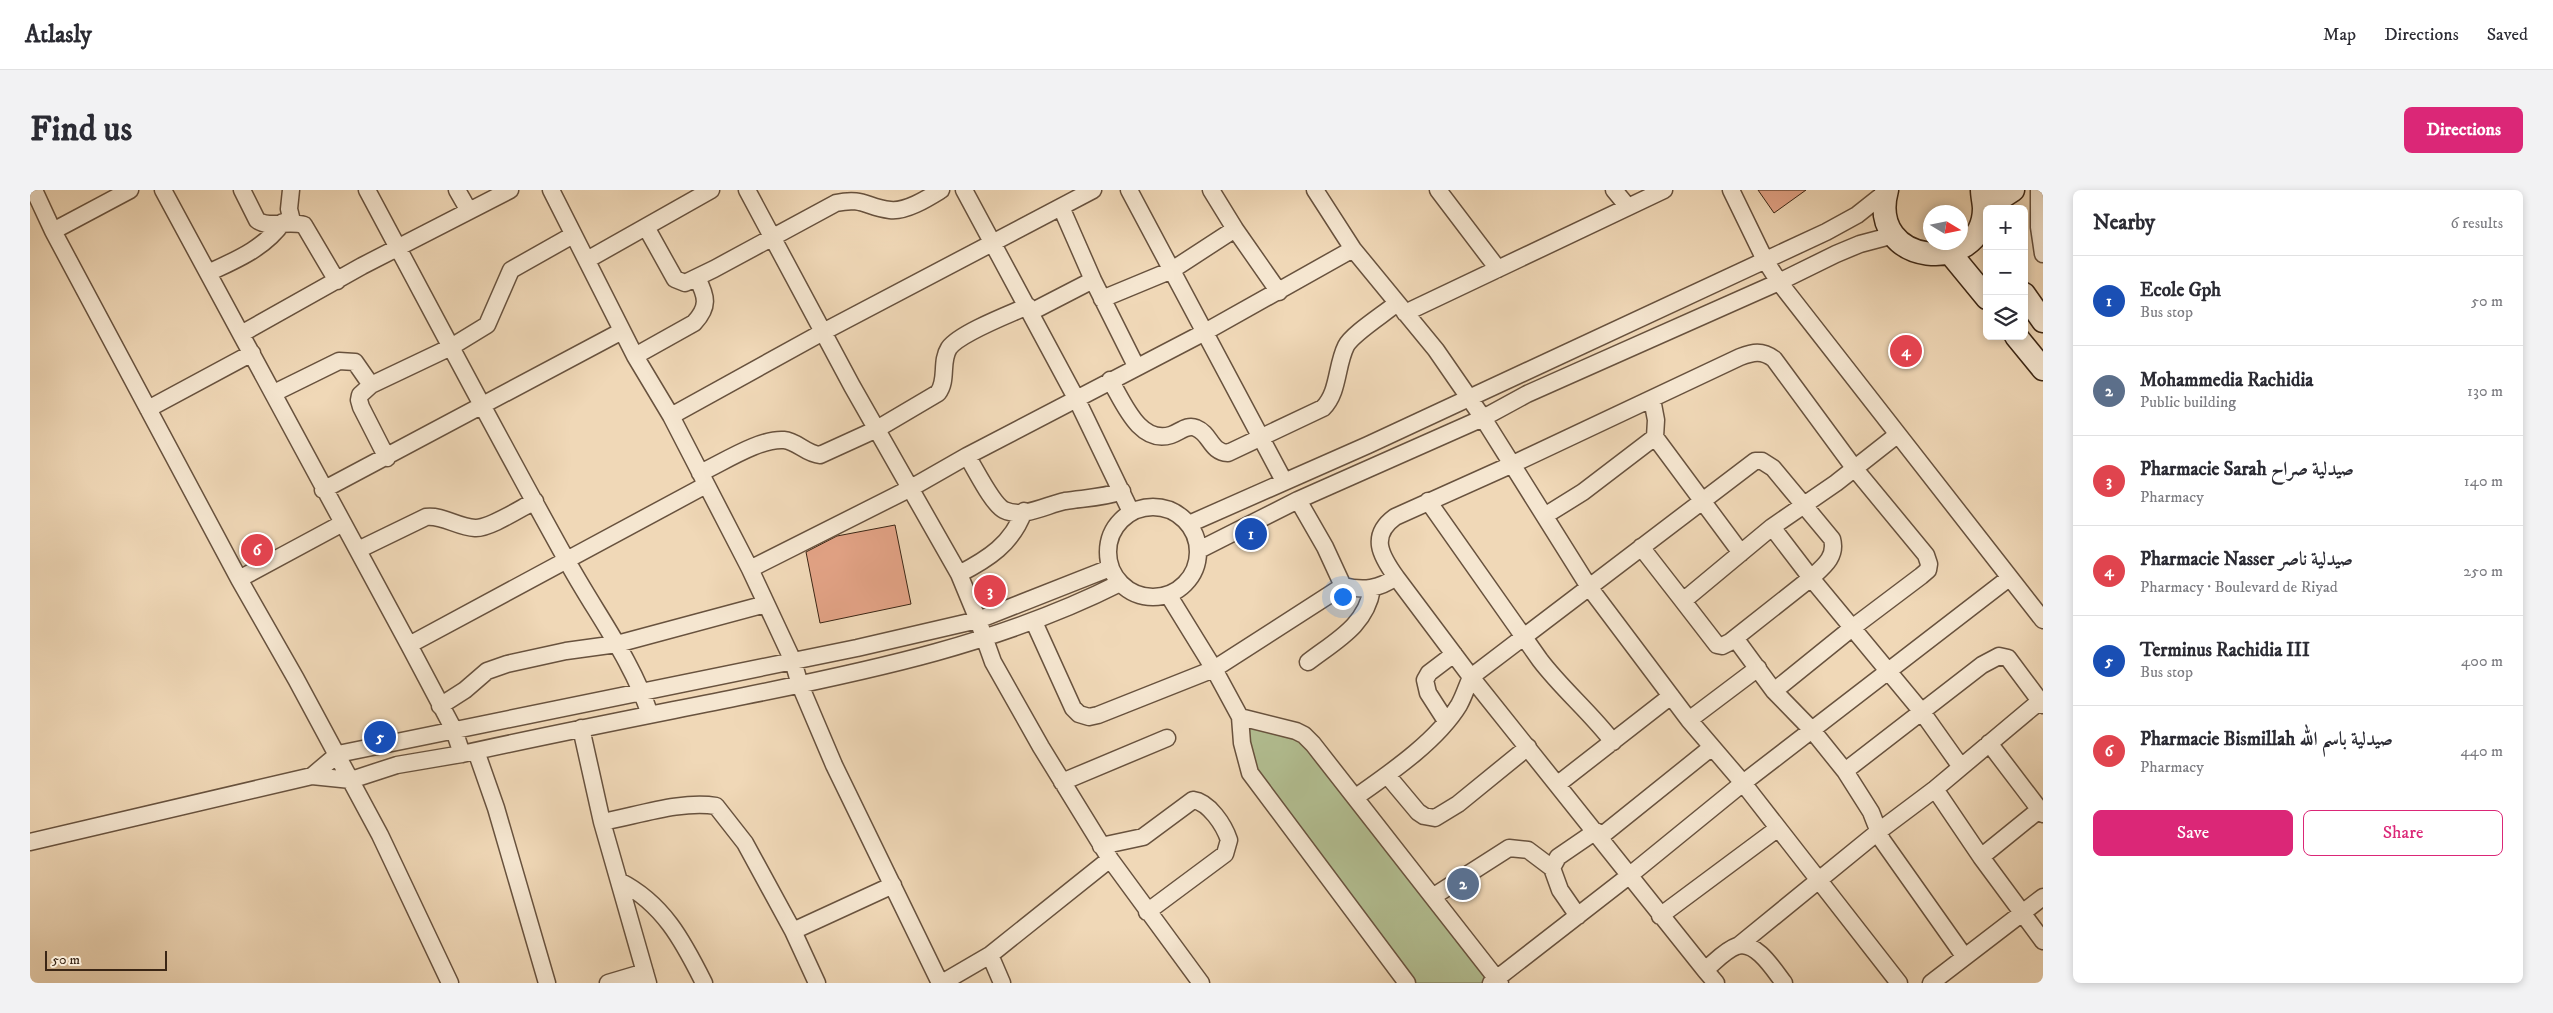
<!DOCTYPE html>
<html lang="en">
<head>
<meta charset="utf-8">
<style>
	:root { --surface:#fff; --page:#f2f2f3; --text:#2b2b33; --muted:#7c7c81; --line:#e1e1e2; --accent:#db2777 }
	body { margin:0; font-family:"IM FELL DW Pica",Amiri,serif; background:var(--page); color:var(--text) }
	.controls { position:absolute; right:15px; top:15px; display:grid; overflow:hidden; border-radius:8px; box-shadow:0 2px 8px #0003 }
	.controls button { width:45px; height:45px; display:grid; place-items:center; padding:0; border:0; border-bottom:1px solid var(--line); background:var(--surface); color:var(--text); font:25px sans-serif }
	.compass { position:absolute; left:1893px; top:15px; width:45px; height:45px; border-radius:50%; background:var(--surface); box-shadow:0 2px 8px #0003; rotate:100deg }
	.scale { position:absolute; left:15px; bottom:12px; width:122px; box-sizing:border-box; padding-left:5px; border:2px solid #3b2615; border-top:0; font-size:14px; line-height:18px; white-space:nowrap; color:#3b2615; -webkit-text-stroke:4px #f5e6d0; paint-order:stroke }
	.you { position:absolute; left:1312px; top:406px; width:18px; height:18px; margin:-12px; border:4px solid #fff; border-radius:50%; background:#1a73e8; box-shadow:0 0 0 8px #1a73e833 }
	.badge { display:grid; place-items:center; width:32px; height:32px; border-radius:50%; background:var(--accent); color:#fff; font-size:16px; font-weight:700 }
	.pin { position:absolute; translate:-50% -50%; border:2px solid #fff; box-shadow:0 1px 5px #0006 }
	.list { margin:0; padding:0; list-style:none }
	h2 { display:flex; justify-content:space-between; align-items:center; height:65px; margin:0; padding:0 20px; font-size:21px }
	h2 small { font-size:16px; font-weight:400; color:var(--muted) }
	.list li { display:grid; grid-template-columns:32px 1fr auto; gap:15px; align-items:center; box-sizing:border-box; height:90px; padding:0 20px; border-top:1px solid var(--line) }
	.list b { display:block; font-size:19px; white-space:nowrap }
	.list p { margin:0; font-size:16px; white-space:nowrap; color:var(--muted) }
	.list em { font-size:16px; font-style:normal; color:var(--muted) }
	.actions { display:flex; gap:10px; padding:15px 20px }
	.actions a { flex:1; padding:11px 0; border:1px solid var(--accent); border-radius:8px; text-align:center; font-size:18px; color:var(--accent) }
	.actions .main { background:var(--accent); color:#fff }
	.icon { flex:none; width:28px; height:28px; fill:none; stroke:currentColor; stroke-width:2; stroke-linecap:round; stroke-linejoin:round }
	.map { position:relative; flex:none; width:2013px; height:793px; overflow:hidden; border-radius:8px }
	header { display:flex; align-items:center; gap:30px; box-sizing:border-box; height:70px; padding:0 25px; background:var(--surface); border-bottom:1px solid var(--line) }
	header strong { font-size:24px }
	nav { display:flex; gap:28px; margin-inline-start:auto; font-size:18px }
	.intro { display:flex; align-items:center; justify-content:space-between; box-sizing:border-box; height:120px; padding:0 30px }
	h1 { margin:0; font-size:35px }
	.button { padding:12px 22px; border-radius:8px; background:var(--accent); color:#fff; font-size:18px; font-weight:700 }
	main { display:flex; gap:30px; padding:0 30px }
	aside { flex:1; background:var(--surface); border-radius:8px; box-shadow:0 2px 8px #0003 }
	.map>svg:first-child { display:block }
	.green { fill:#b3c093; stroke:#777354 }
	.building { fill:#e3a386; stroke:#3b2615 }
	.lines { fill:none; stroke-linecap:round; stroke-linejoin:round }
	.street-casing { stroke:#68523e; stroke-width:19 }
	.secondary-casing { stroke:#3b2615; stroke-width:25 }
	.street { stroke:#f5e6d0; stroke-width:16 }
	.secondary { stroke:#f5e6d0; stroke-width:22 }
</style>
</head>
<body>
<header>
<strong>Atlasly</strong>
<nav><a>Map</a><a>Directions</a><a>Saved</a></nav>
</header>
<div class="intro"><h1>Find us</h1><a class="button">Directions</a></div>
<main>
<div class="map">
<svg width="2013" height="793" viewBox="0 0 2013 793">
	<rect width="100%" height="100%" fill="#f0d8b7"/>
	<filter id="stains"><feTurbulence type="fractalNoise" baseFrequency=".004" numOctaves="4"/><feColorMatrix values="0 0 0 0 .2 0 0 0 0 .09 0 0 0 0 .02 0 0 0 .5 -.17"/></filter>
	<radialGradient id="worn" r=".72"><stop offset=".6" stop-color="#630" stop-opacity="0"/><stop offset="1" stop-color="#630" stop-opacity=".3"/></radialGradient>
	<path class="green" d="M 1209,533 L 1274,549 L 1460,793 L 1378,793 L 1211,578 Z"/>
	<path class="building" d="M 1728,0 L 1776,0 L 1744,23 Z
		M 865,335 L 881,414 L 790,433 L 776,362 L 807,346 Z"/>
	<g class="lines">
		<g class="street-casing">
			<path id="street" d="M 4,0 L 23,41 L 209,389 L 266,489 L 350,645 L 420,793
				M 133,0 L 379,455 L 424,540 L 432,564
				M 212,0 L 227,30 C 238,39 258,30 274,35 L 307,91
				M 261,0 L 259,19 L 262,31
				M 337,0 C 403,123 468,247 536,369 C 564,421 602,469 620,525
				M 427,0 L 439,21
				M 521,0 L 605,166 L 641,226 L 720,379 L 763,471 L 770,495 L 804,575 L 910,793
				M 717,0 L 822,196 L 929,384 L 948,430 L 963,472 L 1011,557 L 1080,669 L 1171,793
				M 934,0 L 1047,210 L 1101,322
				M 1099,0 L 1254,291
				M 1181,0 L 1205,39 L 1249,102
				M 1285,0 L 1323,59 L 1406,160 L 1453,228 L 1559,397 L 1659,530 L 1713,593 L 1869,793
				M 1408,0 L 1468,79
				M 1584,0 L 1598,17
				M 1701,0 L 1735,70 L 1749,92 L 2013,430
				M 2009,0 L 2009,37 L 2013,64
				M 1031,17 L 1063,90 L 1106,176
				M 616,37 L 645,89 L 655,93 L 684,79 L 806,13 C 833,7 836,17 860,20 C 876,22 898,8 911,0
				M 23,41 L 100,0
				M 557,70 L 681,0
				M 178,83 C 206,70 235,58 253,32
				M 1072,109 L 1142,80 L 1205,39
				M 1001,122 L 1063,90
				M 1375,123 L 1634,0
				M 211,144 L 332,76 L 480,0
				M 605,166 L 664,133 C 679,117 677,107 667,88
				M 1080,190 C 1093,211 1109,255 1141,245 C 1150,242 1157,234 1166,238 C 1181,244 1180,262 1198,263 L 1293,218 C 1309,202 1306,176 1316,156 C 1322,144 1354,124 1367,113
				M 244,203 L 309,171 L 325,172 L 341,195
				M 1622,209 L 1626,230 L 1625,247
				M 118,219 L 222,163
				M 641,226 L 793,142 L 1063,0
				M 937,266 C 945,278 962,314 974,320 C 993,329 1016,315 1035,311 C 1054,308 1073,308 1092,301
				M 357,268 L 331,217 L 329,210 L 330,205 L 341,195 L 421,157 L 457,135 L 481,80 L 543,45
				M 670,283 C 692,273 730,248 754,250 C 767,251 776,264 790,265 L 847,239 L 908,203 C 918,190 910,172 919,158 C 930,143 980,124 998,116
				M 293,300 L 592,141
				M 1398,311 L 1510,470 C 1532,499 1561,523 1583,552
				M1078 362a45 45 0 1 1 90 0a45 45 0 1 1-90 0Z
				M 1516,325 L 1553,302 L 1625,247 L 1711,363
				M 1159,334 L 1338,255 L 1796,42 L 1827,25 L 1856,2
				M 1742,337 L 1781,388 L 1700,452 L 1692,456 L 1687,455 L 1653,411 Z
				M 1742,337 L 1806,293 L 1867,245
				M 1611,357 L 1653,411
				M 328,360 L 396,327 C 413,325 427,337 445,338 C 459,339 491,318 505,311
				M 1169,360 L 1268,310 L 1453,228 L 1497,204 L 1749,92 L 1806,64 L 1830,54 L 1864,45
				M 720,379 L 881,298 L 937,266 L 1175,142 L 1323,59
				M 929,384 C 958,369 982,354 994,321
				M 1366,387 C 1351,366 1339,346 1365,327 L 1483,274 L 1710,167 C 1723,162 1732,160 1744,169 L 1825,279 L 1896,365 L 1899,374 L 1898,380 L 1891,386 L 1822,438 L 1744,501
				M 209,389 L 313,333
				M 1313,396 C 1334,401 1349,399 1366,387 L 1441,487 L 1675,780 C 1684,773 1695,760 1707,756 C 1726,750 1744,780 1754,793
				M 1139,406 L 1184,479 L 1210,527 L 1212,553 L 1220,583 L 1377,793
				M 1004,432 L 1043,518 L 1049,524 L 1059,527 L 1068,525 L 1184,479 L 1313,396 L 1295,357 L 1268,310
				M 1705,448 L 1744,501 L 1782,540 L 1815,581 L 1841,622 L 1852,650 L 1934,766
				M 379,455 L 676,295
				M 1278,472 C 1305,451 1336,436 1342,399
				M 410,516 L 435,500 L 457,481 L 477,474 L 536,461 L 587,454 L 736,414
				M 1210,527 L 1266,541 L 1274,545 L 1283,554 L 1470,793
				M 1659,530 L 1728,478
				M 1416,531 L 1398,503 L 1395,490 L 1399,483 L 1424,464
				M 551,538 L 572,632 L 618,793
				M 1959,553 L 2013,624
				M 446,561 L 466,618 L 517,793
				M 1815,581 L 1952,475 L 1969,466 L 1978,468 L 2013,515
				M 1357,585 L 1388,622 L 1394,626 L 1405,628 L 1428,614 L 1498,557
				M 282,586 L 308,564 L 827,458 L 948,430 L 1080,378
				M 1032,592 L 1137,548
				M 1528,594 L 1641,506
				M 1905,599 L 1951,667 L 2013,751
				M 1326,607 C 1360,583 1407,551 1429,515 C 1434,506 1437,496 1441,487 L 1725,271 L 1732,271 L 1743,278 L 1802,349 C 1807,367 1793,377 1781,388 L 1892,522 L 1931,577
				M 572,632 C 606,626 652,610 686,616 L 715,653 L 763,741 L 787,793
				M 1570,647 L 1682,557
				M 0,652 L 282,586 L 321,590 L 367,575 L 432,564 C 526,543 620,525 714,506 C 843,480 971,453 1090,393
				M 1071,656 L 1113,647 L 1163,610 C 1179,612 1194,635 1199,650 L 1195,664 L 1117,722
				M 1951,667 L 2009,620
				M 589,691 C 633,713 653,751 674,793
				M 1404,706 L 1479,658 L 1498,660 L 1522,678
				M 1548,726 L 1530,700 L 1522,678 L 1528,667 L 1566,641
				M 1630,726 L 1747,639
				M 763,741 L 863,695
				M 1708,756 L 1849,641 L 1905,599 L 2010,511
				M 960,765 L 972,793
				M 1675,780 L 1686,793
				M 578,793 L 615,782
				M 912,793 L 960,765 L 1080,669
				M 1461,793 L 1600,685 L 1713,593 L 1979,388
				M 1901,793 L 2013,707"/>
		</g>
		<g class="secondary-casing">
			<path id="secondary" d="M 1857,0 C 1836,77 1953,86 1954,19 C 1954,13 1952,6 1952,0
				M 1954,19 L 1983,0
				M 1920,63 L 1957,108
				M 1994,104 L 2013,131
				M 1986,146 L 2013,179"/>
		</g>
		<use href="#street" class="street"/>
		<use href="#secondary" class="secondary"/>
	</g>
	<rect width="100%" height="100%" filter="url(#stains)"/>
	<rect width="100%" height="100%" fill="url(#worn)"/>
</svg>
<div class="controls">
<button>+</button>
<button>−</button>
<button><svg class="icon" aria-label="layers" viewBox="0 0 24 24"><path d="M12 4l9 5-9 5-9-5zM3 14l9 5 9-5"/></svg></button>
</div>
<svg class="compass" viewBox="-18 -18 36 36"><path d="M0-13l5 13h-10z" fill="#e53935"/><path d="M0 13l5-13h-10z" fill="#7c7c81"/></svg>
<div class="scale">50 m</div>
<div class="you"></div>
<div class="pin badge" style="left:1221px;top:344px;background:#1a4fb4">1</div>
<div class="pin badge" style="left:1433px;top:694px;background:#5c6f8a">2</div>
<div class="pin badge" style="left:960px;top:401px;background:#e0444e">3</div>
<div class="pin badge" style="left:1876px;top:161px;background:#e0444e">4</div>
<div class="pin badge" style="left:350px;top:547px;background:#1a4fb4">5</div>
<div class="pin badge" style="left:227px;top:360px;background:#e0444e">6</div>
</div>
<aside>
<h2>Nearby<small>6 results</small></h2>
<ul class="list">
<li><span class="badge" style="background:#1a4fb4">1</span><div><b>Ecole Gph</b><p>Bus stop</p></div><em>50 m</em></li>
<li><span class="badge" style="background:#5c6f8a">2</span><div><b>Mohammedia Rachidia</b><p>Public building</p></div><em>130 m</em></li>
<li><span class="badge" style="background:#e0444e">3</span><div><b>Pharmacie Sarah صيدلية صراح</b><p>Pharmacy</p></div><em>140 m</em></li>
<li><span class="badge" style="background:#e0444e">4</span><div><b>Pharmacie Nasser صيدلية ناصر</b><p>Pharmacy · Boulevard de Riyad</p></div><em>250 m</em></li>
<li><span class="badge" style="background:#1a4fb4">5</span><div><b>Terminus Rachidia III</b><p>Bus stop</p></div><em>400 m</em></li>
<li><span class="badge" style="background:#e0444e">6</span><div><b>Pharmacie Bismillah صيدلية باسم الله</b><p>Pharmacy</p></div><em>440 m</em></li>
</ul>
<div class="actions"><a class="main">Save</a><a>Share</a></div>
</aside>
</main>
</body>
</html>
